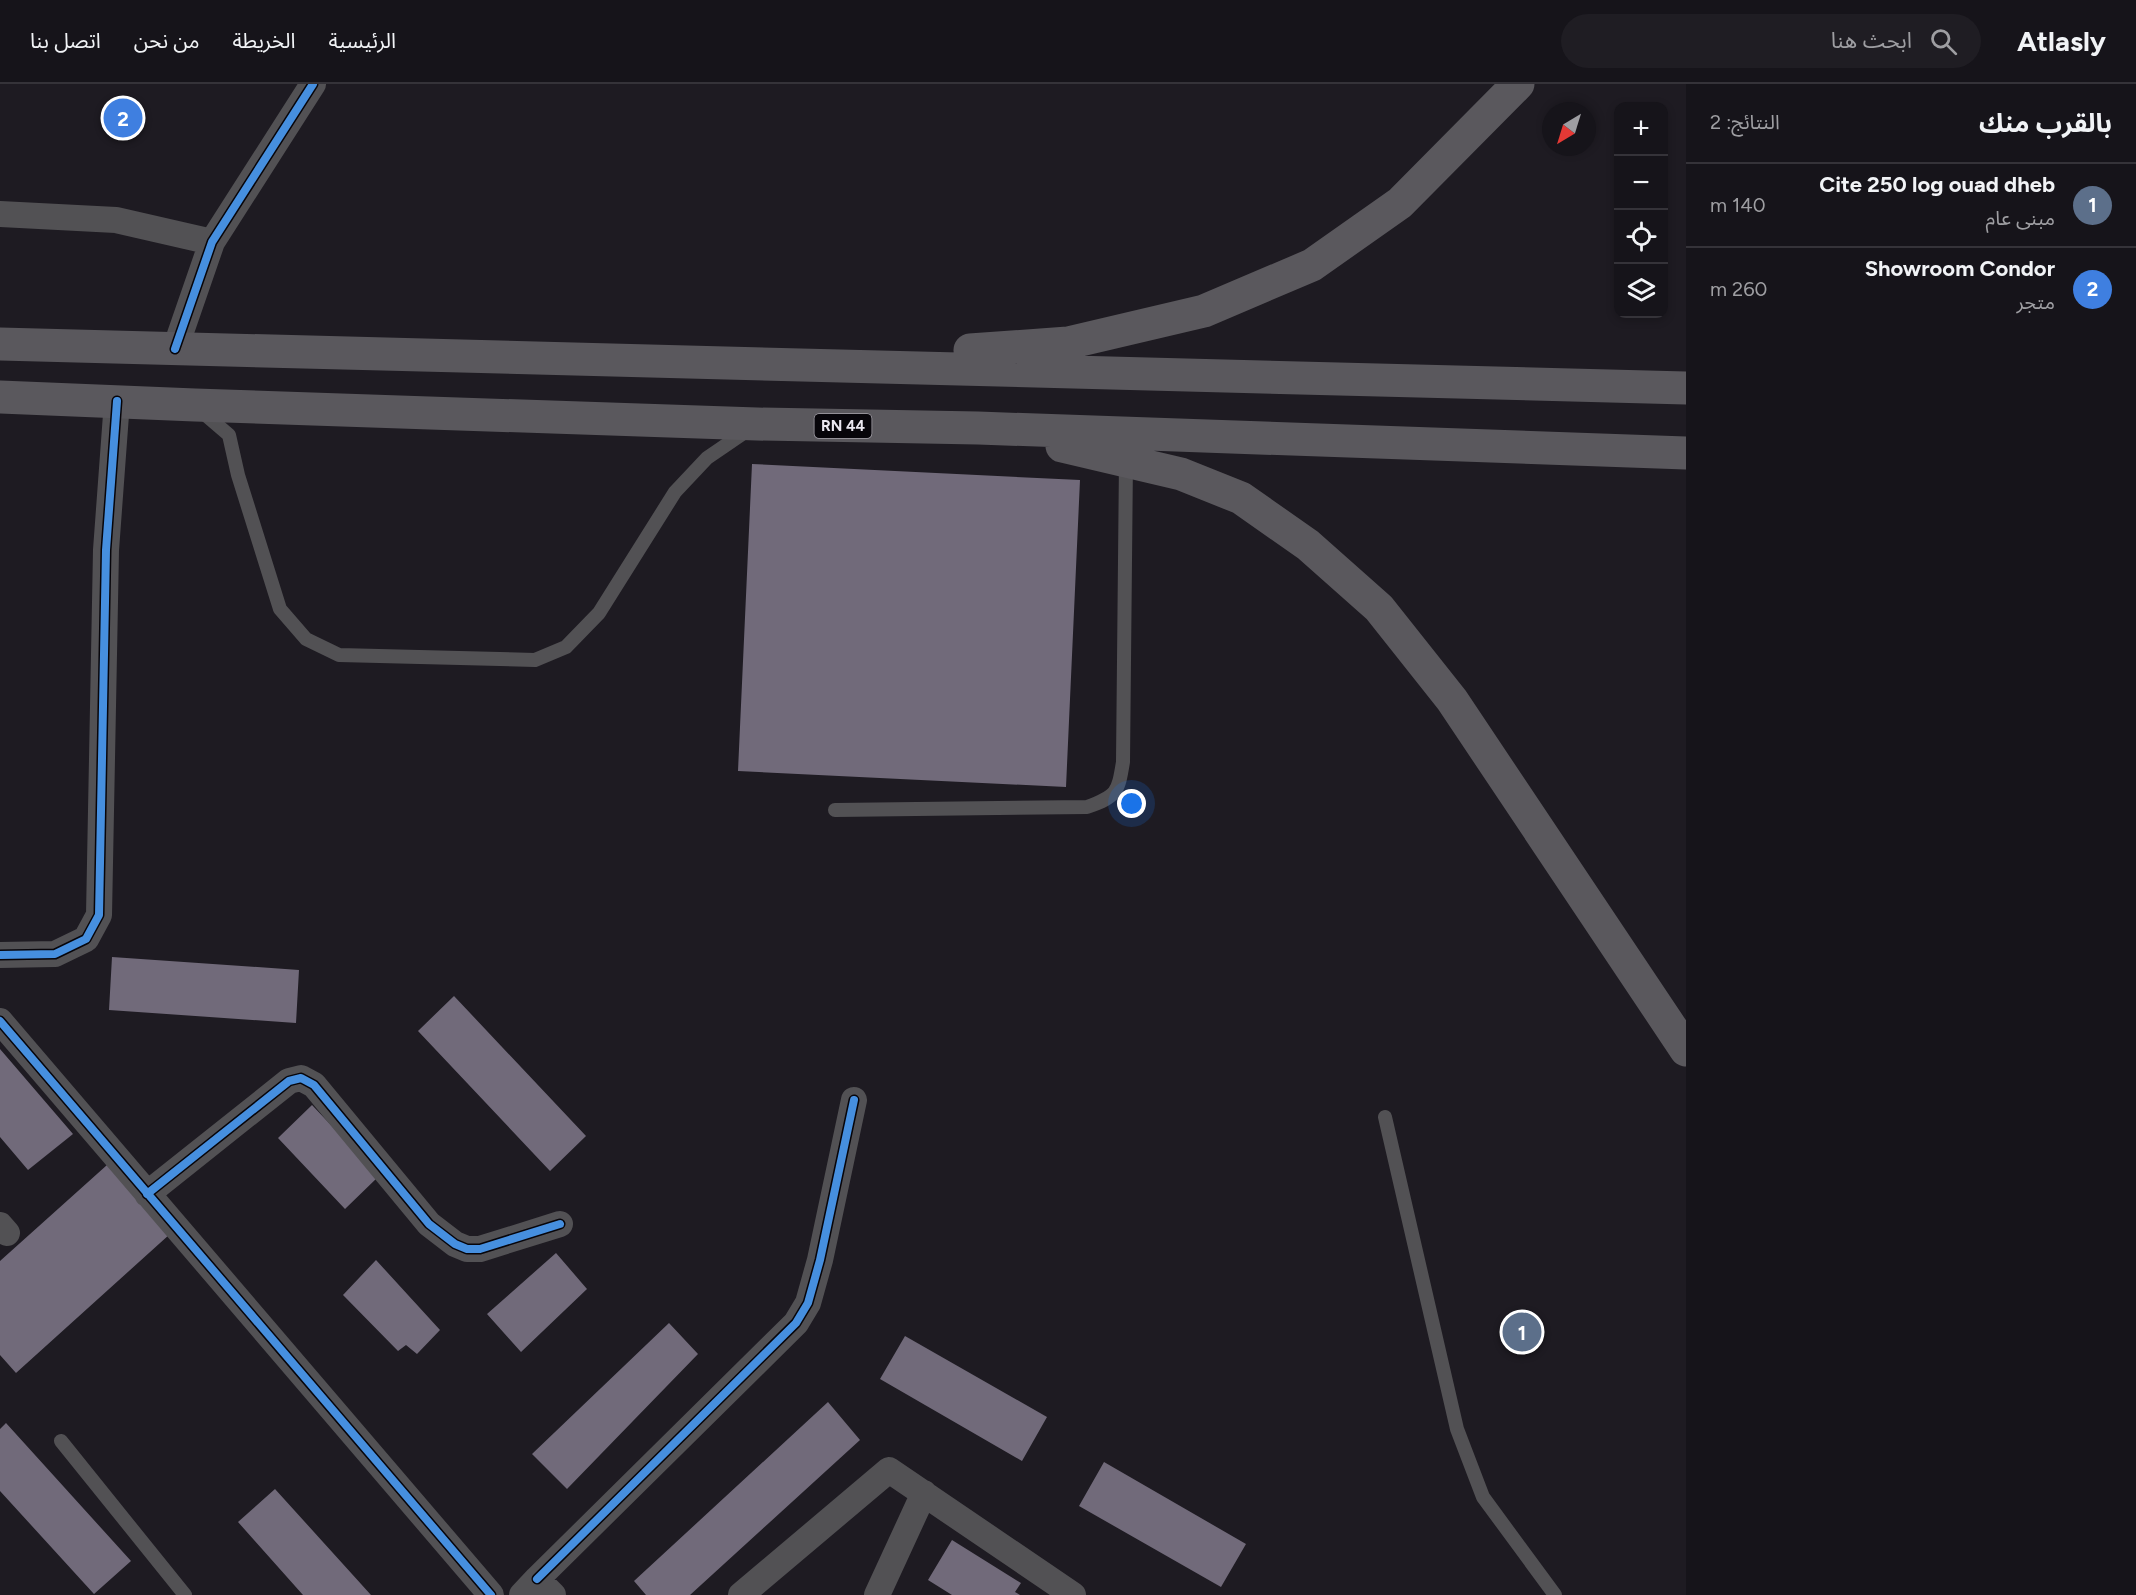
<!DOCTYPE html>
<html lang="ar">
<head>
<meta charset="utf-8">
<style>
	:root { --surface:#16141a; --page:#1f1d23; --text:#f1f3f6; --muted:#9e9ea2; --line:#353339; --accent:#b45309 }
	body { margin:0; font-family:Figtree,"Noto Sans Arabic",sans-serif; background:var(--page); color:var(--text); direction:rtl }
	.controls { position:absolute; right:18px; top:18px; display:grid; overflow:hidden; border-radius:12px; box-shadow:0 3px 9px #0003 }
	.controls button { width:54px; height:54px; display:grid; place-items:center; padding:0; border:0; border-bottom:2px solid var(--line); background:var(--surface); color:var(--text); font:30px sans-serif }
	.compass { position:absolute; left:1542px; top:18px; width:54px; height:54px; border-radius:50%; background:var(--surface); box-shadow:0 3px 9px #0003; rotate:218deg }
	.you { position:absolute; left:1132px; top:720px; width:21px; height:21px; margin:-15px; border:4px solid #fff; border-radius:50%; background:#1a73e8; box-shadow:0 0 0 9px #1a73e833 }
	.badge { display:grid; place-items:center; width:39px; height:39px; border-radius:50%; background:var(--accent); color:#fff; font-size:20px; font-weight:700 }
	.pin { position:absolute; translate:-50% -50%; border:3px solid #fff; box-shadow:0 2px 6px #0006 }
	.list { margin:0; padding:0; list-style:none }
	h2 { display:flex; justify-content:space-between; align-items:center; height:78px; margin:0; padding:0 24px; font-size:26px }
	h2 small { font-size:20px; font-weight:400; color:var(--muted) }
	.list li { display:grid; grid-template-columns:39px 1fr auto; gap:18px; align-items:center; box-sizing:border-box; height:84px; padding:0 24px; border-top:2px solid var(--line) }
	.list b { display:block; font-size:22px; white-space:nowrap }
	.list p { margin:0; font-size:20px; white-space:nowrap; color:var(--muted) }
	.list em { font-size:20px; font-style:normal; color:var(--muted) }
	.icon { flex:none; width:33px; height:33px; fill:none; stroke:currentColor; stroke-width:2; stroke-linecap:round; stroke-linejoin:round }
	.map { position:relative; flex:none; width:1686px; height:1511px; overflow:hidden; direction:ltr }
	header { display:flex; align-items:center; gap:36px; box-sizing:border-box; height:84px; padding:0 30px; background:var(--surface); border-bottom:2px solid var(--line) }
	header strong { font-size:28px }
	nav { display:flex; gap:33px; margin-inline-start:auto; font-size:21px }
	.search { width:420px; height:54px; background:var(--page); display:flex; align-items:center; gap:15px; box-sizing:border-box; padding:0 21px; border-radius:33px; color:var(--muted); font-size:22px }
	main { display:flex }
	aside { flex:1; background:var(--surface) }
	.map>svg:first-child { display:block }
	.building { fill:#716a7a }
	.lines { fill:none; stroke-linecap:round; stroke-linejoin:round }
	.lane { stroke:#525154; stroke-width:14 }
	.street { stroke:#525154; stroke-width:26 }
	.highway { stroke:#5a585d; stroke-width:33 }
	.cycleway-casing { stroke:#07050a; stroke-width:11 }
	.cycleway { stroke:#468fdf; stroke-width:8 }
	.labels { text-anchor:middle; stroke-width:6; stroke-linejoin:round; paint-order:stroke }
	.shield { fill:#07050a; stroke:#a6a3ab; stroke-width:1.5 }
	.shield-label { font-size:15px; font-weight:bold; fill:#eae7f0 }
</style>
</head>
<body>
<header>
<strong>Atlasly</strong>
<div class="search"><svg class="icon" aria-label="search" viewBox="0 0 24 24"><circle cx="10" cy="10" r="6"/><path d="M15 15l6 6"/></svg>ابحث هنا</div>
<nav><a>الرئيسية</a><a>الخريطة</a><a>من نحن</a><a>اتصل بنا</a></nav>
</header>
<main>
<aside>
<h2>بالقرب منك<small>النتائج: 2</small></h2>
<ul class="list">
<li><span class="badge" style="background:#5c6f8a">1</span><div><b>Cite 250 log ouad dheb</b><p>مبنى عام</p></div><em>140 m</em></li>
<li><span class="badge" style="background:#3f7fe0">2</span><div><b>Showroom Condor</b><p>متجر</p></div><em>260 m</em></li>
</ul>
</aside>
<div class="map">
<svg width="1686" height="1511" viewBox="0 0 1686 1511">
	<rect width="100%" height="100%" fill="#1e1b22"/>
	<path class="building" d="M 752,380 L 1080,396 L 1066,703 L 738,687 Z
		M 112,873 L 299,886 L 296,939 L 109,926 Z
		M 454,912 L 586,1052 L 550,1087 L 418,947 Z
		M 0,965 L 73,1050 L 28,1086 L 0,1053 Z
		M 312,1021 L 379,1092 L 345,1125 L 278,1054 Z
		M 107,1081 L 170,1150 L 16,1289 L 0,1271 L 0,1177 Z
		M 556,1169 L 587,1205 L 521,1268 L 487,1230 Z
		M 376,1176 L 440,1246 L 417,1270 L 406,1261 L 398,1267 L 343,1211 Z
		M 669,1239 L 698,1270 L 567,1405 L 532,1370 Z
		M 905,1252 L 1047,1333 L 1022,1377 L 880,1295 Z
		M 828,1318 L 860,1356 L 690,1511 L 646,1511 L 634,1497 Z
		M 6,1339 L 131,1477 L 94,1510 L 0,1407 L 0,1345 Z
		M 1104,1378 L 1246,1460 L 1221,1503 L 1079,1422 Z
		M 275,1405 L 371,1511 L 303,1511 L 238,1438 Z
		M 952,1456 L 1021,1499 L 1015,1508 L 1020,1511 L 952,1511 L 928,1496 Z"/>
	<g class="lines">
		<path class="lane" d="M 201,327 L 229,351 L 238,391 L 280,525 L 306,555 L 339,571 L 535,576 L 566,563 L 599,529 L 675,408 L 707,374 L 748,346
			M 835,726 L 1087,723 C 1117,712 1118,709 1123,678 L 1126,376
			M 1385,1033 L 1457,1345 L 1483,1413 L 1555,1511
			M 61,1357 L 185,1511"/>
		<path class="street" d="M 0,130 L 116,136 L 212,158
			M 175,265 L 212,158 L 313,0
			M 0,871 L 55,870 L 86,855 L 99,831 L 106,466 L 117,317
			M 0,937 L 491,1511
			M 147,1110 L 289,997 L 301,994 L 314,1001 L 429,1140 L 455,1160 L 467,1165 L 480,1165 L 560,1140
			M 0,1141 L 7,1149
			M 537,1495 L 796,1239 L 808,1219 L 820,1176 L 854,1016
			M 522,1511 L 537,1495 L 553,1511
			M 741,1511 L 889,1386 L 1073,1511
			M 877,1511 L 924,1409"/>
		<path class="highway" d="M 0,260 L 1686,304
			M 970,266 L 1068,259 L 1204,227 L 1312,181 L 1400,119 L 1518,0
			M 0,313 L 195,321 L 757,340 L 978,344 L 1686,369
			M 1062,362 L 1181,390 L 1241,414 L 1308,461 L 1379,524 L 1452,616 L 1686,966"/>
		<g class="cycleway-casing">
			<path id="cycleway" d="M 175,265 L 212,158 L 313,0
				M 0,871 L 55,870 L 86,855 L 99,831 L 106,466 L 117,317
				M 0,937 L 491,1511
				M 147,1110 L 289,997 L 301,994 L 314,1001 L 429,1140 L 455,1160 L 467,1165 L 480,1165 L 560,1140
				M 537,1495 L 796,1239 L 808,1219 L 820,1176 L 854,1016"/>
		</g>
		<use href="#cycleway" class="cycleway"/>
	</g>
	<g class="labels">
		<rect class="shield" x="814.5" y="330" width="57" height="24" rx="4.5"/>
		<g class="shield-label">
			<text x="843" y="347">RN 44</text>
		</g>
	</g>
</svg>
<div class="controls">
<button>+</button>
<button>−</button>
<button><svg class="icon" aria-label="locate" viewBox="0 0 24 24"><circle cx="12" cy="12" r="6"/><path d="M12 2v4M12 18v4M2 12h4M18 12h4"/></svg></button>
<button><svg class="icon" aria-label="layers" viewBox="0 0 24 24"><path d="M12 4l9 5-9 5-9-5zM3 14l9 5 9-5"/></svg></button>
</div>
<svg class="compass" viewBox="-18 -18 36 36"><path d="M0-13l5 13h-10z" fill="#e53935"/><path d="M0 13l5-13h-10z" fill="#9e9ea2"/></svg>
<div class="you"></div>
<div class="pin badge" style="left:1522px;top:1248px;background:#5c6f8a">1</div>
<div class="pin badge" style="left:123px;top:34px;background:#3f7fe0">2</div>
</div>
</main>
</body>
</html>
